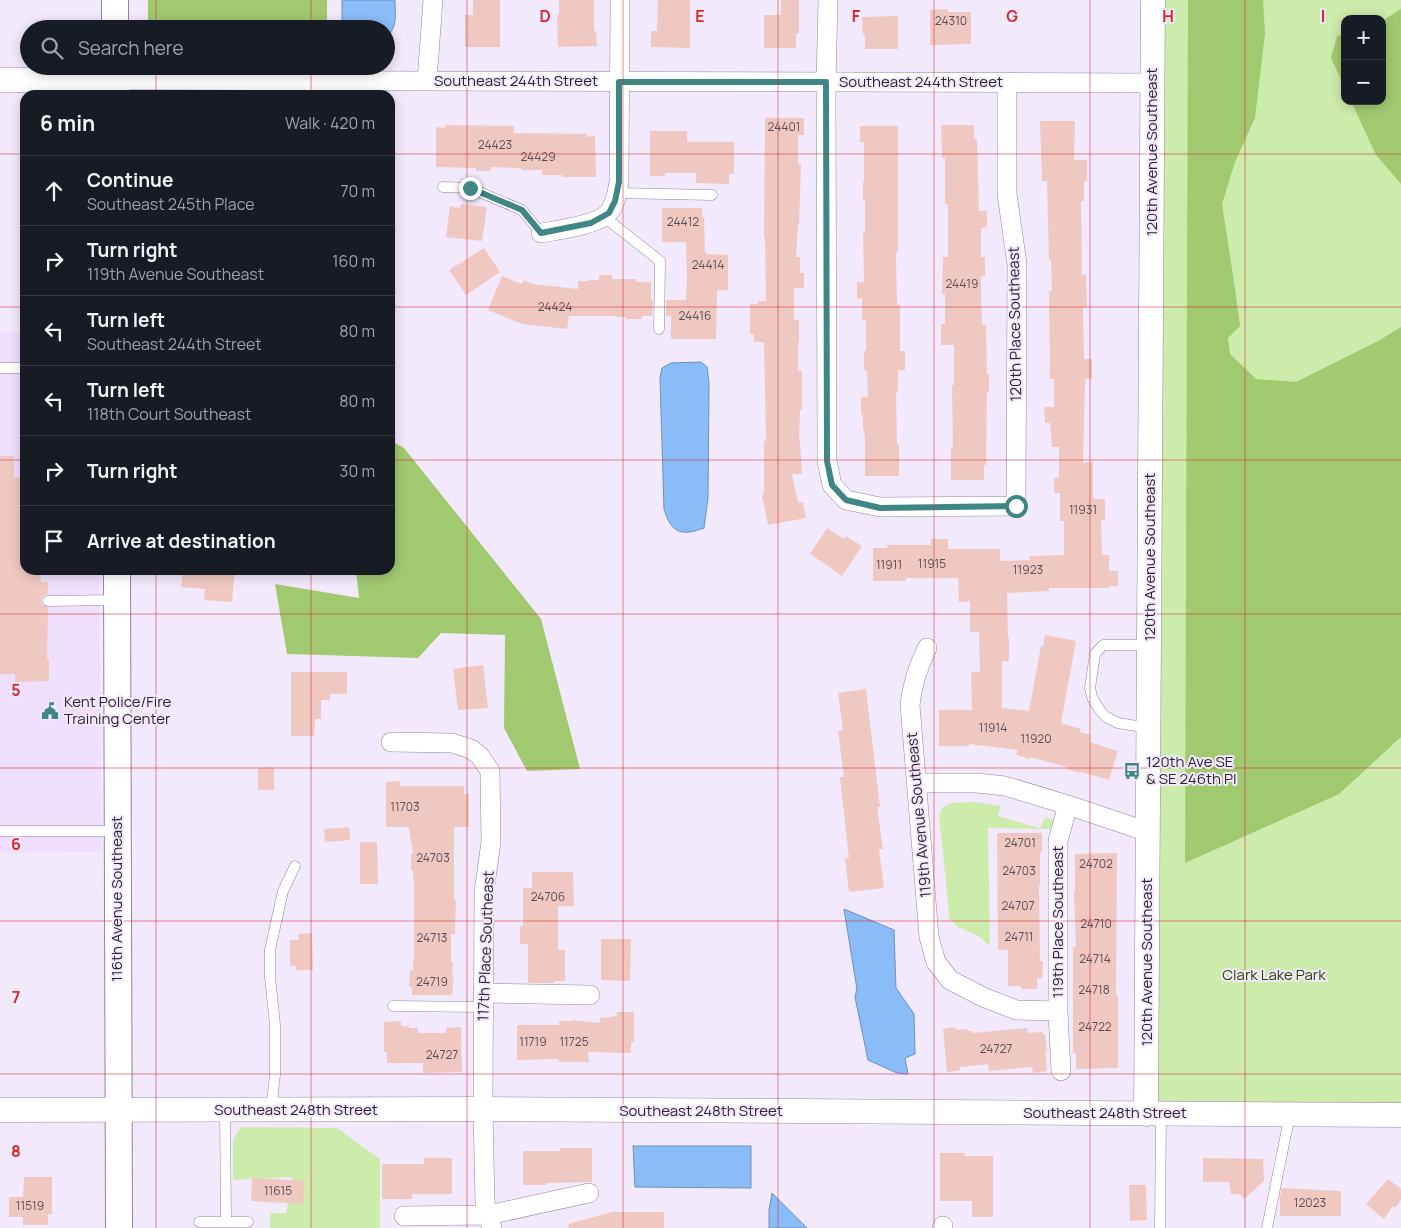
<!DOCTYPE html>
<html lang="en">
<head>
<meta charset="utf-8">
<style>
	:root { --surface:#171b24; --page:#20242c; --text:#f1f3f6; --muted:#9ea1a6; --line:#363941 }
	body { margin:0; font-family:Manrope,sans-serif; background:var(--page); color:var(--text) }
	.controls { position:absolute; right:15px; top:15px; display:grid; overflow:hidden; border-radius:10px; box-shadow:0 2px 12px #0003 }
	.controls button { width:45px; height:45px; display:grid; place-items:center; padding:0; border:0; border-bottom:1px solid var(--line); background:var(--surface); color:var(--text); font:25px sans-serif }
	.stop { position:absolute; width:15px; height:15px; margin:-11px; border:4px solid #3f8684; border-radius:50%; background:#fff }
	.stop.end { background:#3f8684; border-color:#fff; box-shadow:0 1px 5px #0008 }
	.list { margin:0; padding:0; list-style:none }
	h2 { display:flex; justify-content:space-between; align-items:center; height:65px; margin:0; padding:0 20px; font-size:21px }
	h2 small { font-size:16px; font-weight:400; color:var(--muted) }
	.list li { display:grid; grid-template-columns:32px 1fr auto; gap:15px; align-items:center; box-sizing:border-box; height:70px; padding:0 20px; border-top:1px solid var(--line) }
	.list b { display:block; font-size:19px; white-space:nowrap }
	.list p { margin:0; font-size:16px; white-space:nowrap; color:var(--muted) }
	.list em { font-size:16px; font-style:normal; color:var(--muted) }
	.icon { flex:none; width:28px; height:28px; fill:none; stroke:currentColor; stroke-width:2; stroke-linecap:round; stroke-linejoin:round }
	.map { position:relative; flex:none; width:1401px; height:1228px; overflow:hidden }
	.search { position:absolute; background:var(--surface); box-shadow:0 2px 12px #0003; left:20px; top:20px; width:375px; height:55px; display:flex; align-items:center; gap:12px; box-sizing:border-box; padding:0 18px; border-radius:28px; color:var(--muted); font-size:19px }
	.panel { position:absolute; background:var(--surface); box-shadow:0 2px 12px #0003; left:20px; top:90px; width:375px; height:485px; border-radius:15px }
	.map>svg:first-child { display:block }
	.built { fill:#f0defd }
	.green { fill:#cdebab; fill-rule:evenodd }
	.forest { fill:#a1c970 }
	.water { fill:#8abdf8; stroke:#6e8fbc }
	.building { fill:#f0c8c2 }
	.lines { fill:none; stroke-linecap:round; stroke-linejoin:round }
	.service-casing { stroke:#93829f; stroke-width:11 }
	.minor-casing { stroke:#93829f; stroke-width:20 }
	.tertiary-casing { stroke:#93829f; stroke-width:25 }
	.secondary-casing { stroke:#93829f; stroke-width:28 }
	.service { stroke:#fff; stroke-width:10 }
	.minor { stroke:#fff; stroke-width:19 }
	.tertiary { stroke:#fff; stroke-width:24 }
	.secondary { stroke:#fff; stroke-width:26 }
	.route { stroke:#3f8684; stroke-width:6 }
	.grid { fill:none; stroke:#d62828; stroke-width:1; stroke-opacity:0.55 }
	.labels { text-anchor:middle; stroke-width:4; stroke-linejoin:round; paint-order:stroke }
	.number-label { font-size:12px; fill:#5c4d54 }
	.street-label { font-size:15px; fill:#2b2430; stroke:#f3e9fc }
	.poi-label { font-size:15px; fill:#2b2430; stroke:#f3e9fc; text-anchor:start }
	.park-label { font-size:15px; fill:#2b4300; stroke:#f3e9fc }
	.grid-label { font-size:16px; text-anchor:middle; font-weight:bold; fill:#d62828; stroke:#f3e9fc; stroke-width:4; stroke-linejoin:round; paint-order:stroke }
</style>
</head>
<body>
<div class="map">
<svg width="1401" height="1228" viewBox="0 0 1401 1228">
	<rect width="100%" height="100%" fill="#f3e9fc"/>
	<path class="built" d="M 0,333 L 25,333 L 25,570 L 99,570 L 102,852 L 0,853 Z"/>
	<path class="green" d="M 1153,0 L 1401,0 L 1401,1115 L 1146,1114 ZM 1345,19 L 1382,19 L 1382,101 L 1345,101 Z
		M 975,802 L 1001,806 L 998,816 L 1040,828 L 1045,818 L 1055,820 L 1052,829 L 988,828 L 990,946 L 978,936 L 958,927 L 949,919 L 947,892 L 939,816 L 942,808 L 951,803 Z
		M 241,1127 L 337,1128 L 380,1159 L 380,1228 L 270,1228 L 270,1213 L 286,1213 L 292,1177 L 233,1180 L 233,1140 Z"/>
	<path class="forest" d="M 148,0 L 327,0 L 327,29 L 148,29 Z
		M 1188,0 L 1263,0 L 1265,33 L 1255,118 L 1235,162 L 1222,204 L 1234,282 L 1240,326 L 1228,338 L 1230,354 L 1256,379 L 1296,382 L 1378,341 L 1401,327 L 1401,737 L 1339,794 L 1185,863 Z
		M 1401,9 L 1401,184 L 1376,155 L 1351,101 L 1382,101 L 1382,21 Z
		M 1345,34 L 1345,88 L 1331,58 L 1337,36 Z
		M 390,440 L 404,448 L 541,619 L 580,769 L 527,771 L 504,728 L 505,635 L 441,633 L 418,658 L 287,654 L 275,584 L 359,598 L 356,570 L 390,570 Z"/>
	<path class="water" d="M 342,0 L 395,0 C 395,17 398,25 386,39 L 386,29 L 342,29 Z
		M 701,362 L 707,367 L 709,383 L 708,498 L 704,528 C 680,537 671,532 664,509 L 660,378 L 662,368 L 671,363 Z
		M 844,909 L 894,930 L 896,988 L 914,1014 L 915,1054 L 905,1058 L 908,1074 L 897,1073 L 868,1060 L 855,997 L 857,989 Z
		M 633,1146 L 751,1146 L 751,1188 L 635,1187 Z
		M 772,1193 L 807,1228 L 769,1228 L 769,1210 Z"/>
	<path class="building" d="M 473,0 L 500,0 L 500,47 L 465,47 L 465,15 L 473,15 Z
		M 559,0 L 594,0 L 594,31 L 596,31 L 597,46 L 558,47 L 557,15 L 559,15 Z
		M 658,0 L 690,0 L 690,48 L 651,47 L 651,31 L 657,31 Z
		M 781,0 L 799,0 L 799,33 L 796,34 L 796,48 L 764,48 L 764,15 L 781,15 Z
		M 948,9 L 948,12 L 971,12 L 971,44 L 930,45 L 930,10 Z
		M 898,16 L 898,49 L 865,49 L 865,35 L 863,35 L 862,17 Z
		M 765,118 L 804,118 L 804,135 L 798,135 L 798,164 L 801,164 L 800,196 L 799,224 L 798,224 L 796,257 L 800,257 L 800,273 L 804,273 L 804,288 L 794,288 L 794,320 L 799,320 L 799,342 L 798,342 L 798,371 L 802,371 L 802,410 L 800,410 L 799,441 L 800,441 L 802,474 L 792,474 L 798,503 L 803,502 L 806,518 L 768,525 L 762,495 L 764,494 L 764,441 L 766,441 L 764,342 L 754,342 L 754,334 L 750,334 L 750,304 L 758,304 L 758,301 L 766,301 L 765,238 L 764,238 Z
		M 1040,121 L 1075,121 L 1074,160 L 1087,160 L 1087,181 L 1084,181 L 1084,201 L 1081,201 L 1082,275 L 1086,274 L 1087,307 L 1083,307 L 1084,359 L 1092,359 L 1092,379 L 1085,379 L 1083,463 L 1093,462 L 1093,499 L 1105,499 L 1105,520 L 1101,520 L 1102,555 L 1109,555 L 1109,571 L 1118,571 L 1118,586 L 1109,586 L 1109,588 L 1049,588 L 1049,591 L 1007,593 L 1008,638 L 1009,638 L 1009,661 L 1002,661 L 1002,708 L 1029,711 L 1041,646 L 1043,647 L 1045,635 L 1076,641 L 1061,723 L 1081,729 L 1080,732 L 1091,735 L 1089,742 L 1118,751 L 1109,780 L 1081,772 L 1080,773 L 1066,769 L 1067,767 L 1030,757 L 1030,759 L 1016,755 L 1018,750 L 969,744 L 969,746 L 939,746 L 939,710 L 972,710 L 971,672 L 980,672 L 979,632 L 970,632 L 970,601 L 959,602 L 958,578 L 906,578 L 906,581 L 873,581 L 873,548 L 887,548 L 887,545 L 931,545 L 931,539 L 948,539 L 948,549 L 1000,549 L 1000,561 L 1030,560 L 1029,556 L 1064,555 L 1064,521 L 1060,521 L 1060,493 L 1054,493 L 1054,478 L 1059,478 L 1059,447 L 1052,447 L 1050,423 L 1045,423 L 1044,407 L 1054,407 L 1054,379 L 1050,379 L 1049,291 L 1052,291 L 1051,260 L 1049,260 L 1047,181 L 1042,181 Z
		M 445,125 L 514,126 L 514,133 L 587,134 L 587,137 L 595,136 L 596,177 L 562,177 L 562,175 L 542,175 L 542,170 L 521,170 L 521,168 L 491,167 L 491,171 L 476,171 L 476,168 L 436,167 L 436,127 L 445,128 Z
		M 941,125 L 974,125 L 974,139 L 977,139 L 979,211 L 987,211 L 987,227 L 981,228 L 981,257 L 985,257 L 985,276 L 981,276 L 981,291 L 982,325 L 986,325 L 987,374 L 989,374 L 989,392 L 987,392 L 986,465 L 984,465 L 984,480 L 951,480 L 951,447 L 953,447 L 952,385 L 954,385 L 954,345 L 941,345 L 941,324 L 945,324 L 945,294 L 942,294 L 943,257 L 948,257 L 948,204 L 945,204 L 945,158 L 942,158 Z
		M 860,126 L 898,126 L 898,252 L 896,252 L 897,305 L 900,305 L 900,351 L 905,351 L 905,370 L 898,370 L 898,392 L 896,391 L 897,445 L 899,445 L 899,476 L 865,476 L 865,439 L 864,430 L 863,430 L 863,415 L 861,415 L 861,397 L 868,397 L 867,370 L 864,370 L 864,351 L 866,351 L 866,320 L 862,320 L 862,298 L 857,299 L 857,282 L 864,282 L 863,233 L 865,233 L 865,200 L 863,200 L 863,182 L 864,182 L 864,142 L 860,142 Z
		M 650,131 L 687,131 L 687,142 L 734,142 L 734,174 L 729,174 L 729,184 L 696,183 L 696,173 L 665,173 L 665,176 L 650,176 Z
		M 461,204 L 487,207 L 482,241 L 446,237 L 450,206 L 460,208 Z
		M 662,208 L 702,208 L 702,217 L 704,217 L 705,253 L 707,253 L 707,254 L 728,255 L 728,290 L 717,290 L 716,339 L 671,339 L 671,316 L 666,316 L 666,300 L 686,300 L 687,276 L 686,242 L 662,242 Z
		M 484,248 L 500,272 L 466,295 L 449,270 Z
		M 599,275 L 612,275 L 612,279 L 636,279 L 636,282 L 651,282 L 651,300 L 653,300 L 652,316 L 642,316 L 642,319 L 626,319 L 626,317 L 617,317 L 617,316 L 569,316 L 567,329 L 522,324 L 488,310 L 502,276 L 522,284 L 524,280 L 533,284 L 578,289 L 578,281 L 589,281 L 589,280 L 599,280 Z
		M 0,456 L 14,456 L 14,478 L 25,478 L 25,570 L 40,570 L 41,582 L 48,582 L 48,594 L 44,595 L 41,601 L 42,605 L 48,608 L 47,659 L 49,659 L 49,681 L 15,682 L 15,674 L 0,674 Z
		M 827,528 L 844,539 L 846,536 L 862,546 L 842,576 L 810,554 Z
		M 183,570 L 206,573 L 206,570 L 235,570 L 232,602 L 204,600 L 205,589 L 181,587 Z
		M 483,665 L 488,708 L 458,710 L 453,669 Z
		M 291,672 L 347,672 L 347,694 L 330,694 L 330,700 L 321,700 L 321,719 L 315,719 L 314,736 L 291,736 Z
		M 866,689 L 880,807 L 877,807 L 883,849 L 879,849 L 884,888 L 849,892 L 845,858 L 849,858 L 840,777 L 844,777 L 838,731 L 843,730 L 838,693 Z
		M 274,767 L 274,790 L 258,790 L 258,768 Z
		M 400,781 L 400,786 L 464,786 L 464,794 L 469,794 L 469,827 L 454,827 L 454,900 L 456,900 L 455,934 L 451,934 L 451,962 L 453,962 L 452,977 L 454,977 L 452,995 L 412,995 L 412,987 L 409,987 L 410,970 L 413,970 L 413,961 L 414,961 L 414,878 L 413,878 L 413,870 L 411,870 L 411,853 L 413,853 L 409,828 L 407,828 L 407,827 L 386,827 L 386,782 Z
		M 349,827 L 350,840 L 325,842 L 324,829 Z
		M 997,833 L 1042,833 L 1042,852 L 1040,852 L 1040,885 L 1039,885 L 1040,961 L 1043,961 L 1042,978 L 1037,978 L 1037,989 L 1021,989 L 1021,986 L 1008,986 L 1008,950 L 998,950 Z
		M 360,842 L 377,842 L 378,884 L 360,884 Z
		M 1117,853 L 1116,995 L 1118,995 L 1118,1068 L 1076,1069 L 1076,1053 L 1073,1053 L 1073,947 L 1076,947 L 1074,891 L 1075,891 L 1075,854 Z
		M 532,872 L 573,872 L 574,906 L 558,906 L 558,950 L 565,950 L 565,981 L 554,981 L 554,983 L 528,983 L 528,944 L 520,944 L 520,926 L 523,926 L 523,888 L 532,888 Z
		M 312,933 L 313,970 L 296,970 L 296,966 L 290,966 L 290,940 L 299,940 L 299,934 Z
		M 601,939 L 631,939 L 630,981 L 601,980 Z
		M 617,1012 L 634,1012 L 634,1042 L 631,1042 L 631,1053 L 588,1052 L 589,1062 L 559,1062 L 559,1059 L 517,1060 L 517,1025 L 559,1025 L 559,1021 L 572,1021 L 572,1020 L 600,1023 L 600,1018 L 617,1016 Z
		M 401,1021 L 401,1026 L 409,1026 L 409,1028 L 418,1028 L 418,1033 L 446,1033 L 446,1028 L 461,1027 L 462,1072 L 423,1073 L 423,1063 L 387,1063 L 387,1052 L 384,1052 L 384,1022 Z
		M 955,1027 L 956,1030 L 967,1029 L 968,1031 L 972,1031 L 973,1033 L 1027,1028 L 1028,1033 L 1043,1032 L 1043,1034 L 1045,1034 L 1047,1051 L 1045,1051 L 1047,1071 L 1033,1073 L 1032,1067 L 989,1071 L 988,1064 L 960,1067 L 960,1070 L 947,1072 L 943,1029 Z
		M 560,1148 L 592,1148 L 592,1182 L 546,1183 L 546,1185 L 523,1185 L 523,1151 L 560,1151 Z
		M 940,1153 L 965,1153 L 965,1156 L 993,1156 L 993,1217 L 972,1217 L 972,1201 L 940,1201 Z
		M 424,1158 L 452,1158 L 452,1194 L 412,1194 L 412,1199 L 382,1199 L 382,1164 L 424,1164 Z
		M 1203,1158 L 1263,1159 L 1264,1181 L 1244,1199 L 1240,1194 L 1231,1194 L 1229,1182 L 1203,1182 Z
		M 24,1177 L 52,1177 L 52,1214 L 48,1214 L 48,1225 L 23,1225 L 23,1217 L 9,1217 L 9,1197 L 23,1197 Z
		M 252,1178 L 305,1181 L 303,1204 L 251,1201 Z
		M 1388,1179 L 1401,1189 L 1401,1200 L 1395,1208 L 1393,1206 L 1384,1219 L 1366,1204 Z
		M 1129,1185 L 1146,1185 L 1147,1220 L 1130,1221 Z
		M 1282,1188 L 1341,1191 L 1341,1216 L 1280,1216 L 1280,1197 Z
		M 612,1212 L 664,1212 L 664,1228 L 569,1228 L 568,1224 Z"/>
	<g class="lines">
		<g class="service-casing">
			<path id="service" d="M 443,187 L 470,188 L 522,210 L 541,233
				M 617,193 L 712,195
				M 603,216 L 660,261 L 659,329
				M 0,368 L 25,368
				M 48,601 L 117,600
				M 1149,645 L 1103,645 L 1095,654 L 1090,688 L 1092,697 L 1099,709 L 1106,717 L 1118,723 L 1149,728
				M 0,831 L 116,831
				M 393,1006 L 484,1007
				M 225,1110 L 226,1222 L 248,1222
				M 271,1110 L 275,1075 L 275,1025 L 270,977 L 270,950 L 283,891 L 295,866
				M 199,1222 L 226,1222
				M 1160,1228 L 1161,1114
				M 1267,1228 L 1290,1114"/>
		</g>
		<g class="minor-casing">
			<path id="minor" d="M 828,0 L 826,82 L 827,461 L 832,485 L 846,500 L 880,507 L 1016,506 L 1017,264 L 1007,194 L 1007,82
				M 116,80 L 1153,83
				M 427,81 L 433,0
				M 541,233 C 558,230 599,225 609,212 C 616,204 617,192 619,182 L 620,0
				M 927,648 C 918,667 912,684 910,705 L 929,937 L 936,962 L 950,980 L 983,997 L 1016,1010 L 1058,1011
				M 391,742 L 452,743 L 471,749 L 480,756 L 490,771 L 491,842 L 484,892 L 483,1109 L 485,1203 L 492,1228
				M 916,783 L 977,783 L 1005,786 L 1068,805 L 1148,832
				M 484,993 L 590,995
				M 1061,1071 L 1058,1011 L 1058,841 L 1068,805
				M 404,1216 L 488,1215 L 589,1193
				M 942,1228 L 943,1226"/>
		</g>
		<g class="tertiary-casing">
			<path id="tertiary" d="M 0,80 L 116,80
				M 0,1110 L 483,1109 L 1401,1115
				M 1146,1114 L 1153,0"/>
		</g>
		<g class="secondary-casing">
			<path id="secondary" d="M 115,0 L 115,29
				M 116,66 L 116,95
				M 117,570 L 119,1228"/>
		</g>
		<use href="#service" class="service"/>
		<use href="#minor" class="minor"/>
		<use href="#tertiary" class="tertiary"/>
		<use href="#secondary" class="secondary"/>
	</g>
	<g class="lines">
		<path class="route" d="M 470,188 L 522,210 L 541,233 L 591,223 L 609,213 L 615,201 L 619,182 L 619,82 L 826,82 L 827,461 L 832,485 L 846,500 L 880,508 L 1016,506"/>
	</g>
	<path class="grid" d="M 156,0 L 156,29M 311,0 L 311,29M 467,0 L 467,1228M 623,0 L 623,1228M 778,0 L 778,1228M 934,0 L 934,1228M 1090,0 L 1090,1228M 1245,0 L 1245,1228M 156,66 L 156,95M 311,66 L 311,95M 0,154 L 25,154M 390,154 L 1401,154M 0,307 L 25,307M 390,307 L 1401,307M 0,460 L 25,460M 390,460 L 1401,460M 156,570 L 156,1228M 311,570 L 311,1228M 0,614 L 1401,614M 0,768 L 1401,768M 0,921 L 1401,921M 0,1074 L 1401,1074"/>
	<defs>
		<g id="civic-bare" transform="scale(1.35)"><path d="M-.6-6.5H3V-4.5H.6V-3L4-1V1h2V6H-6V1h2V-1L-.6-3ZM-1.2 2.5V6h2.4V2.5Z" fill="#3f8684" stroke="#f3e9fc" stroke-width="2.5" paint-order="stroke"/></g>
		<g id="bus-bare" transform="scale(1.35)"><path d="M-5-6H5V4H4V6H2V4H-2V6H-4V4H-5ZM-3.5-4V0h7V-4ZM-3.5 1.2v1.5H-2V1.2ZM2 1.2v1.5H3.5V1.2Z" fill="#3f8684" stroke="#f3e9fc" stroke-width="2.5" paint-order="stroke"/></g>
	</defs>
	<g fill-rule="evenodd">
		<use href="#civic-bare" x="50" y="711"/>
		<use href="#bus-bare" x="1132" y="771"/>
	</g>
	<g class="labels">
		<g class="number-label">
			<text x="951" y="25">24310</text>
			<text x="784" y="131">24401</text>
			<text x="495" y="149">24423</text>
			<text x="538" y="161">24429</text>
			<text x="683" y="226">24412</text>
			<text x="708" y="269">24414</text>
			<text x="962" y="288">24419</text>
			<text x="555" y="311">24424</text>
			<text x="695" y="320">24416</text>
			<text x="1083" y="514">11931</text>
			<text x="932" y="568">11915</text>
			<text x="889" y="569">11911</text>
			<text x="1028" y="574">11923</text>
			<text x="993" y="732">11914</text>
			<text x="1036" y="743">11920</text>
			<text x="405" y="811">11703</text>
			<text x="1020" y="847">24701</text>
			<text x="433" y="862">24703</text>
			<text x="1096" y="868">24702</text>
			<text x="1019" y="875">24703</text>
			<text x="548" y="901">24706</text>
			<text x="1018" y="910">24707</text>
			<text x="1096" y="928">24710</text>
			<text x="1019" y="941">24711</text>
			<text x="432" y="942">24713</text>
			<text x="1095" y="963">24714</text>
			<text x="432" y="986">24719</text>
			<text x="1094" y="994">24718</text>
			<text x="1095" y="1031">24722</text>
			<text x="533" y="1046">11719</text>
			<text x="574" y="1046">11725</text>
			<text x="996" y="1053">24727</text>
			<text x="442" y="1059">24727</text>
			<text x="278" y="1195">11615</text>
			<text x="1310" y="1207">12023</text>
			<text x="30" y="1210">11519</text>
		</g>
		<g class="street-label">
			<text x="516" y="86">Southeast 244th Street</text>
			<text x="921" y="87">Southeast 244th Street</text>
			<text transform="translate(1152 152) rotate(-90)" y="5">120th Avenue Southeast</text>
			<text transform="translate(1015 324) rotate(-91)" y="5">120th Place Southeast</text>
			<text transform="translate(1150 557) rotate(-90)" y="5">120th Avenue Southeast</text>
			<text transform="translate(919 815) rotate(-95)" y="5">119th Avenue Southeast</text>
			<text transform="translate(117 899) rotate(-90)" y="5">116th Avenue Southeast</text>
			<text transform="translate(1058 922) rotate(-90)" y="5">119th Place Southeast</text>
			<text transform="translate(486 946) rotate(-88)" y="5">117th Place Southeast</text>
			<text transform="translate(1147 962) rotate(-90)" y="5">120th Avenue Southeast</text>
			<text x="296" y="1115">Southeast 248th Street</text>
			<text x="701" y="1116">Southeast 248th Street</text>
			<text x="1105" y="1118">Southeast 248th Street</text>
		</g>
		<g class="poi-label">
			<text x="64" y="707">Kent Police/Fire<tspan x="64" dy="17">Training Center</tspan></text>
			<text x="1146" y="767">120th Ave SE<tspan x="1146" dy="17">&amp; SE 246th Pl</tspan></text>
		</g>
		<g class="park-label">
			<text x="1274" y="980">Clark Lake Park</text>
		</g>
	</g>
	<g class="grid-label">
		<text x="545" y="22">D</text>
		<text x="700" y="22">E</text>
		<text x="856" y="22">F</text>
		<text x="1012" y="22">G</text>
		<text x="1168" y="22">H</text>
		<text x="1323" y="22">I</text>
		<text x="16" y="696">5</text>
		<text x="16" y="850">6</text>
		<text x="16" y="1003">7</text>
		<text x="16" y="1157">8</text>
	</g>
</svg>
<div class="controls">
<button>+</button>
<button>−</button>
</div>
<div class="stop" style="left:1016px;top:506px"></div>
<div class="stop end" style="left:470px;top:188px"></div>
<div class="search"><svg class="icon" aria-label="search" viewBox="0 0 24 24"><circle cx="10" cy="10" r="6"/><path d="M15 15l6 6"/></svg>Search here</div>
<section class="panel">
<h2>6 min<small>Walk · 420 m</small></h2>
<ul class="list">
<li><svg class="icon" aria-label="ahead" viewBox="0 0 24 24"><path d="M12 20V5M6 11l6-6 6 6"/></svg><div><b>Continue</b><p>Southeast 245th Place</p></div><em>70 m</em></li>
<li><svg class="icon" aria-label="right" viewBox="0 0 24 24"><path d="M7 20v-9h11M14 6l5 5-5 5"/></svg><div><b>Turn right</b><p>119th Avenue Southeast</p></div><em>160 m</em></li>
<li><svg class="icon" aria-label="left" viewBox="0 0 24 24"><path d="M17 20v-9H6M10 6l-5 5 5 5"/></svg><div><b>Turn left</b><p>Southeast 244th Street</p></div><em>80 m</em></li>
<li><svg class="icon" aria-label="left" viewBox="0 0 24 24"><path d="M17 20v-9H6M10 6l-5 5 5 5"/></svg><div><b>Turn left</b><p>118th Court Southeast</p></div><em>80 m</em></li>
<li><svg class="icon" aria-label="right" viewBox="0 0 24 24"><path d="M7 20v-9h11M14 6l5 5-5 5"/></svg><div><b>Turn right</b></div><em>30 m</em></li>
<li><svg class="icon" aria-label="arrive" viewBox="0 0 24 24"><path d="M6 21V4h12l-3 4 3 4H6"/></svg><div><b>Arrive at destination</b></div></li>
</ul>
</section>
</div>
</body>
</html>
